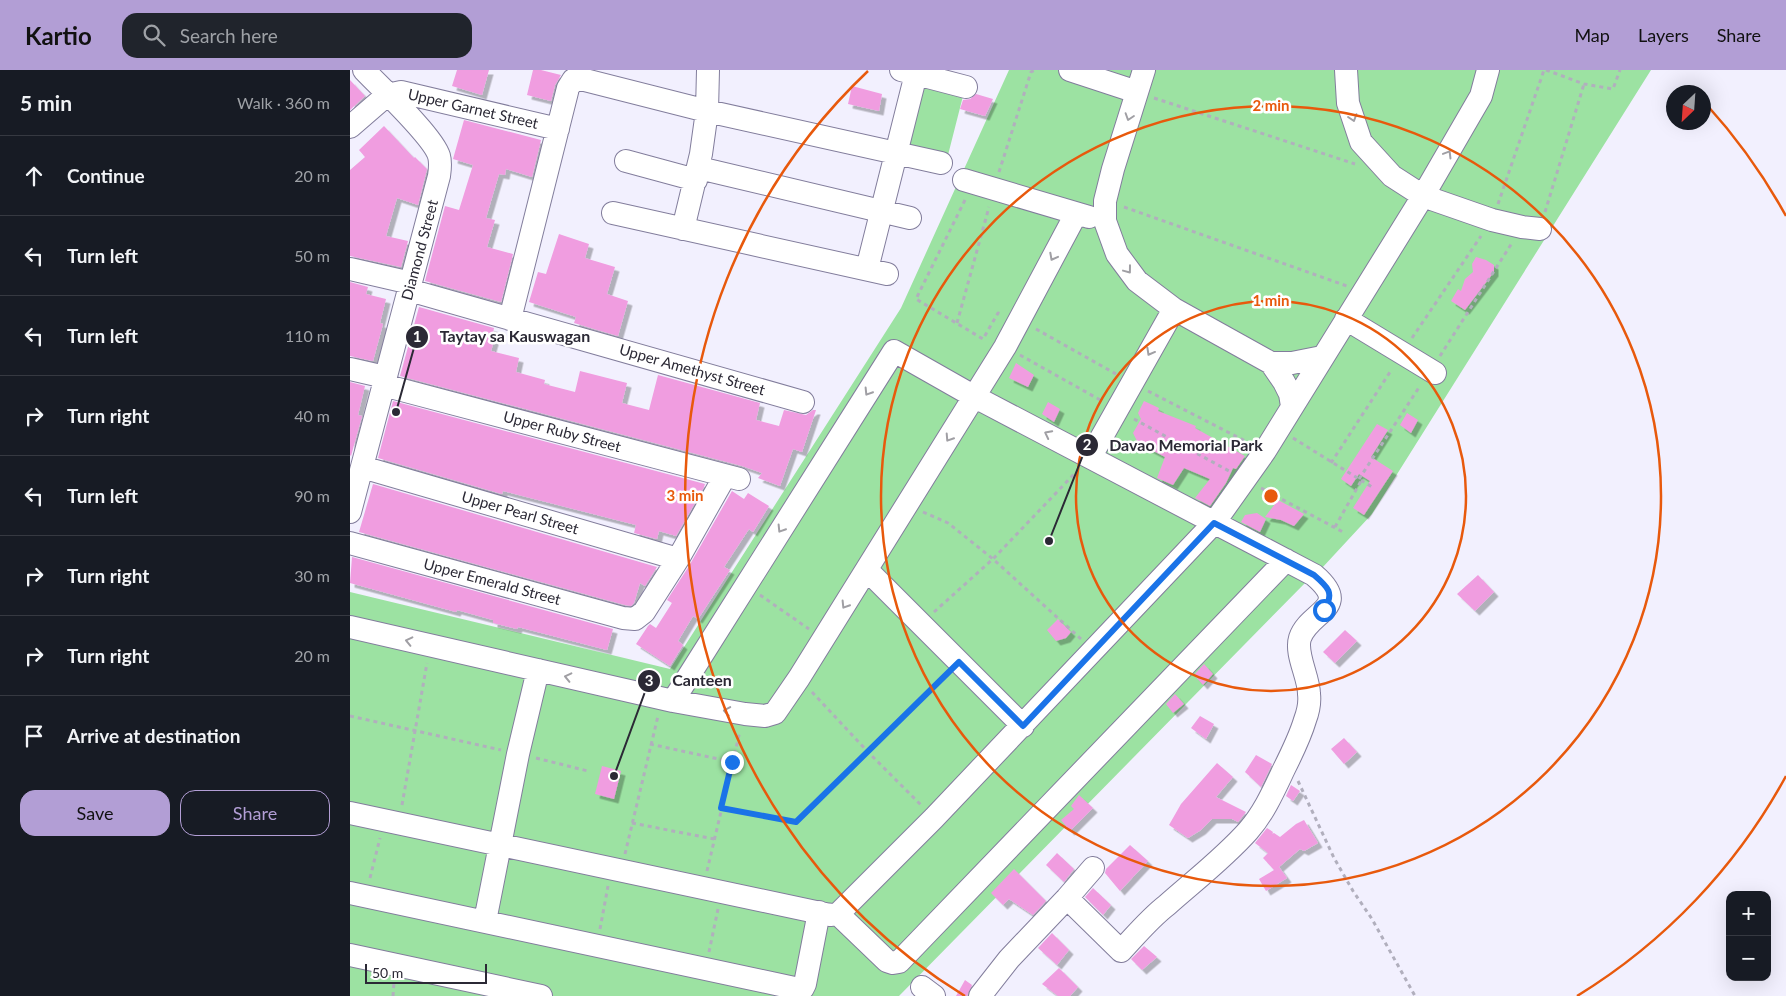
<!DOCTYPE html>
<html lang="en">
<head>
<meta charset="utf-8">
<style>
	:root { --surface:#171b24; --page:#20242c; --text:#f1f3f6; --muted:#9ea1a6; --line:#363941; --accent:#b29ed5 }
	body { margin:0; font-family:Lato,sans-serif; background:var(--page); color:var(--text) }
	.controls { position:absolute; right:15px; bottom:15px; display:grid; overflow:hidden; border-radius:10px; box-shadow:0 5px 20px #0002 }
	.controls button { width:45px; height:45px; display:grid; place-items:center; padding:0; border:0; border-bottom:1px solid var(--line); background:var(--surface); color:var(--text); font:25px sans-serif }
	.compass { position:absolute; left:1316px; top:15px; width:45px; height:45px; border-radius:50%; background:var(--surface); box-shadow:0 5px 20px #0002; rotate:205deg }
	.scale { position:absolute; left:15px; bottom:12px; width:122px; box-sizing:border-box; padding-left:5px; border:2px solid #2b2935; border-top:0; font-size:14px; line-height:18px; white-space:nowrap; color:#2b2935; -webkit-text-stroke:4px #fff; paint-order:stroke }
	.stop { position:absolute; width:15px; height:15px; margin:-11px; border:4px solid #1a73e8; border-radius:50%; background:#fff }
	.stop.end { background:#1a73e8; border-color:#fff; box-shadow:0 1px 5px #0008 }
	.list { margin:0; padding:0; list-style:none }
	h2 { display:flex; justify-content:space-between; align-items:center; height:65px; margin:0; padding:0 20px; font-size:21px }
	h2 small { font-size:16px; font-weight:400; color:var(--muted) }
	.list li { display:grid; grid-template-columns:32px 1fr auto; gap:15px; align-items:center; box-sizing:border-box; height:80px; padding:0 20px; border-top:1px solid var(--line) }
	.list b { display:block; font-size:19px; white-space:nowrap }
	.list em { font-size:16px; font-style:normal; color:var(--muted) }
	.actions { display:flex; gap:10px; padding:15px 20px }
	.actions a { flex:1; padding:11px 0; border:1px solid var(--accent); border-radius:15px; text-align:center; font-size:18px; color:var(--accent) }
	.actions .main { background:var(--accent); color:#111 }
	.icon { flex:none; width:28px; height:28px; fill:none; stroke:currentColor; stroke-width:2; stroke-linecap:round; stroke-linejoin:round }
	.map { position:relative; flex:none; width:1436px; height:926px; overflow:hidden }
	header { display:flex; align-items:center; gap:30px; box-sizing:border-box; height:70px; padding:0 25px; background:var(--accent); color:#111 }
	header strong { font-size:24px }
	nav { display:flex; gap:28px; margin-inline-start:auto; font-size:18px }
	.search { width:350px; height:45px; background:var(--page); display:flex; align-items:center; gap:12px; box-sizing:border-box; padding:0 18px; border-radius:15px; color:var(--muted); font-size:19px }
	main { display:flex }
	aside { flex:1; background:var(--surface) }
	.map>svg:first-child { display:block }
	.green { fill:#9ce2a2 }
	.building { fill:#f09de0; filter:url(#shadow) }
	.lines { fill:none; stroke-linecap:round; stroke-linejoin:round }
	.minor-casing { stroke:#827d9c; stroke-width:24 }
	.path { stroke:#b1afbd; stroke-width:3; stroke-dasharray:4 4; stroke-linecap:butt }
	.minor { stroke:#fff; stroke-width:22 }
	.oneway { stroke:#a09fa4 }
	.route { stroke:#1a73e8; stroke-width:6 }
	.ring { fill:none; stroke:#e8590c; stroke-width:2.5 }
	.labels { text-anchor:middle; stroke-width:5; stroke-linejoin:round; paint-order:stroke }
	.street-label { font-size:15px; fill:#2b2935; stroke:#fff }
	.centre { fill:#e8590c; stroke:#fff; stroke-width:2.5 }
	.ring-label { font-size:15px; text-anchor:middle; font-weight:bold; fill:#e8590c; stroke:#fff; stroke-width:5; stroke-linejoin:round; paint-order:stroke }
	.leader { fill:none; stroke:#2b2935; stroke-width:2 }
	.callout-dot { fill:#2b2935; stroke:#fff; stroke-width:2 }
	.mark-label { font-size:15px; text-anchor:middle; font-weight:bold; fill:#fff }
	.callout-label { font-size:16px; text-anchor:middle; font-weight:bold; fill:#2b2935; stroke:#fff; stroke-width:5; stroke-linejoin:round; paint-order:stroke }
</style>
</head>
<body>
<header>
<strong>Kartio</strong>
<div class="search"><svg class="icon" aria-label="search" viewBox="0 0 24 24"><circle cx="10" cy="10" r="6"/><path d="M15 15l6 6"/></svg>Search here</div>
<nav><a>Map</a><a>Layers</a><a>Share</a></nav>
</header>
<main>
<aside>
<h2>5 min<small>Walk · 360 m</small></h2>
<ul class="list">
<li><svg class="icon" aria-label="ahead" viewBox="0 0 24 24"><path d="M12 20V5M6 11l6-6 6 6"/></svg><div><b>Continue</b></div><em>20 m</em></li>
<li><svg class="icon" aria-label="left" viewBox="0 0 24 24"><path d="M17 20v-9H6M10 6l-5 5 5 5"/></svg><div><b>Turn left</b></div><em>50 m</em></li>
<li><svg class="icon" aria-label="left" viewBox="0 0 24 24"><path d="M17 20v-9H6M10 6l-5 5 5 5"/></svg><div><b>Turn left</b></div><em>110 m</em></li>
<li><svg class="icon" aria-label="right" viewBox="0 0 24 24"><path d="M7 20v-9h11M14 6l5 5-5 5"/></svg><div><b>Turn right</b></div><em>40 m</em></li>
<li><svg class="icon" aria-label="left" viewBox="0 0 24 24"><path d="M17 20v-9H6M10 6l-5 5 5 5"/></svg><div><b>Turn left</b></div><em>90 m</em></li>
<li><svg class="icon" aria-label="right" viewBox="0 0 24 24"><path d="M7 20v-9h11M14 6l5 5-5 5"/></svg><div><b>Turn right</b></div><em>30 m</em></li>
<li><svg class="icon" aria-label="right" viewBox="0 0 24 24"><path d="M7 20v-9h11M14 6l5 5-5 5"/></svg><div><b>Turn right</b></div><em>20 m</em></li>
<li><svg class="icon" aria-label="arrive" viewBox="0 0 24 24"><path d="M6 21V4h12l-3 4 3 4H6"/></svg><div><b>Arrive at destination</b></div></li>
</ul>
<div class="actions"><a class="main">Save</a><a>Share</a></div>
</aside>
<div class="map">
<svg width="1436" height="926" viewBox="0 0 1436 926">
	<defs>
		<filter id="shadow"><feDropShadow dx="4.5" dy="4.5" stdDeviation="0" flood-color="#0004"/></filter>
	</defs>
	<rect width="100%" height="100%" fill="#f2f0fe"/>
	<path class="green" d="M 659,0 L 1301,0 L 1022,444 L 972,498 L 956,512 L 549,926 L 0,926 L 0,522 L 320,599 L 551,238 Z
		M 569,14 L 613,26 L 597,89 L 553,77 Z"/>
	<path class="building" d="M 107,0 L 139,0 L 132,25 L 102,16 Z
		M 183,0 L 191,0 L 211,5 L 205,15 L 201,31 L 177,25 Z
		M 0,10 L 15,26 L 0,40 Z
		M 502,16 L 532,24 L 529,41 L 498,34 Z
		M 626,24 L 643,29 L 635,46 L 610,39 L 613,30 L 620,29 Z
		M 114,50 L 191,70 L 182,107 L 156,99 L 155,105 L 149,104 L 136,148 L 145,150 L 137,177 L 163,184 L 151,232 L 75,211 L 95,136 L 109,140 L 123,95 L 103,89 Z
		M 34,56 L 64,88 L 65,87 L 77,99 L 68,135 L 47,128 L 36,166 L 58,171 L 51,197 L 0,186 L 0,100 L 15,87 L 9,80 Z
		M 209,164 L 239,174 L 235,188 L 265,197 L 257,224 L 278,231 L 268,266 L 224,253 L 226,247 L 179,232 L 188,202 L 196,204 Z
		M 1126,187 L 1136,190 L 1144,195 L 1144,202 L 1115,240 L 1101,231 L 1108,219 L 1111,221 L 1115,209 L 1123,202 L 1122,194 Z
		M 0,212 L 18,217 L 16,224 L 36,229 L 30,253 L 33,254 L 23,291 L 0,286 Z
		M 69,237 L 144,258 L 143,263 L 146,264 L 141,281 L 169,288 L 166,302 L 195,310 L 194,314 L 225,322 L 230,301 L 277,313 L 272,333 L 299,340 L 308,305 L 410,333 L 406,350 L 429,356 L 434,340 L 456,345 L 463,340 L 466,340 L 452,382 L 443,379 L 430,416 L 408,408 L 412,403 L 392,396 L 50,306 Z
		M 666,293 L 684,305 L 678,317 L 659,308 Z
		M 0,312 L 15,316 L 8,345 L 12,346 L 1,386 L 0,385 Z
		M 43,331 L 355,414 L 354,417 L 326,466 L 309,461 L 307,469 L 284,463 L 286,455 L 153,421 L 152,424 L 28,388 Z
		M 794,331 L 809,338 L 808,341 L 846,356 L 845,358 L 895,386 L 886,399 L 883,398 L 876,413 L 860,436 L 845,428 L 860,409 L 834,398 L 823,415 L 807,408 L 815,387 L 788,373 L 783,363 L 791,349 L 788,343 Z
		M 698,332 L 710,339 L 704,352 L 692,344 Z
		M 1057,343 L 1068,350 L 1061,363 L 1050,355 Z
		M 1027,354 L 1038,360 L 1021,387 L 1043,401 L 1014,445 L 1003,438 L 1020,411 L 1009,404 L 1001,416 L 991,409 Z
		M 23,414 L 307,497 L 295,516 L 290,513 L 284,533 L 281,536 L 275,535 L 9,462 Z
		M 382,421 L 394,429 L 398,423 L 419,436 L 403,462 L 399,459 L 374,497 L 380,500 L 348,549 L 343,546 L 328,571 L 333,575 L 320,596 L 286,574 L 298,556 L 300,554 L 306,558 L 322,533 L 317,530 L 339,496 Z
		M 928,430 L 954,444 L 944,456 L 931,450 L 915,447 Z
		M 907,443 L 916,449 L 910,462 L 891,452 L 895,445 Z
		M 2,487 L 263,559 L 257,580 L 168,557 L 167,559 L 143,553 L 143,550 L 107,540 L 106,542 L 0,513 Z
		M 1128,505 L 1144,522 L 1125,541 L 1107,524 Z
		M 708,549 L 721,562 L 716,568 L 706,571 L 697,560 Z
		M 995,560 L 1007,571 L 985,593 L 973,582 Z
		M 854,594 L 863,604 L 853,615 L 844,605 Z
		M 825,624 L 834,634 L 823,643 L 816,634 Z
		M 850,646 L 864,654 L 856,669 L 841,658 Z
		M 994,668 L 1007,682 L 994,694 L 981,679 Z
		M 906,685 L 922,694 L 911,717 L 895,702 Z
		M 867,693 L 883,707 L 866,727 L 896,742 L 888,752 L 882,749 L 862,749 L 851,760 L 838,768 L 819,755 L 831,734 Z
		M 252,696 L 271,701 L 264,729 L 245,724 Z
		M 941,715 L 950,721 L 943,731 L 936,726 Z
		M 729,725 L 743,738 L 720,761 L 711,750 L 724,739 L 721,736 Z
		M 954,750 L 968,773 L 954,781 L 950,779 L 929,797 L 937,808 L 916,821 L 909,809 L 924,800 L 913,788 L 918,783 L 905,773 L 917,758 L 923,762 L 922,764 L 924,763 L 930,767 L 946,754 Z
		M 780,775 L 798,791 L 770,821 L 755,803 L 756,799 Z
		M 707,783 L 724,799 L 714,812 L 696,795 Z
		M 664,799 L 696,831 L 683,845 L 659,829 L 653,835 L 641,823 Z
		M 743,818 L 761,835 L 753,845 L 735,827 Z
		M 702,863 L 719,880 L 707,895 L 688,878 Z
		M 794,876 L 807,887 L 792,900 L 781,889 Z
		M 709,898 L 728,917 L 720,926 L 708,926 L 692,914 Z
		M 615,910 L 622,915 L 617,926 L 606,926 Z"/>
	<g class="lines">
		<g class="minor-casing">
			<path id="minor" d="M 551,0 L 616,17
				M 720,0 L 787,22
				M 794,0 L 763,99 L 755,131 L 755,151 L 767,184 L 787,211 L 824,239 L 921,293 L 934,312 L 940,324 L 942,336
				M 996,0 L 998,33 L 1011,72 L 1042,106 L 1073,126 L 1142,150 L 1172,157 L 1190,159
				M 0,57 L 37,25 L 51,22 L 208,59
				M 276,91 L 346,110
				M 349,98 L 560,148
				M 614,110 L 739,147
				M 263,143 L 537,204
				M 333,159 L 351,84 L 357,41 L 358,0
				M 0,199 L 61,213
				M 517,199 L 566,4
				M 59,220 L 453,332
				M 160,249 L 218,18 L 223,10 L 235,10 L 357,41 L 591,93
				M 996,249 L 1085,303
				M 921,293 L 942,293 L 972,287
				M 0,299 L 35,307
				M 33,315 L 389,409
				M 741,386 L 824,239
				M 12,397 L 328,489
				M 0,442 L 89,106 C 90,99 91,93 89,86 C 83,66 30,17 14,0
				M 0,473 L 273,548 L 285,549 L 294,542 L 328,489 L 375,406
				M 517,500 L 673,656
				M 0,557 L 323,631 L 395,644 L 415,646 L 425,643 L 449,608 L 655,277 L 726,144
				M 323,631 L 544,281 L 625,327 L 964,505 C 1003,538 959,541 950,568 C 945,584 959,607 959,624 C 960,632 958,642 955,650 C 950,667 942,683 934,699 C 924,720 914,743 898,761 C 874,788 844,811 817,835 C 800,848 786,865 771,881 L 717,828 L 659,889 L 630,926
				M 0,743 L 480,845 L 488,844 L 584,748 L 864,453 L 915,381 L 1073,126 L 1131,26 L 1138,0
				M 0,823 L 449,919 L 453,918 L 455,914 L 469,842
				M 717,828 L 743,798
				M 488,844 L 537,891 L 543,893 L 549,892 L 936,490
				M 135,851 L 168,684 L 188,600
				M 0,885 L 191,926
				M 572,917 L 584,926"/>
		</g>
		<path class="path" d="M 1196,0 L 1234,14 L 1263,19 L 1270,0
			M 804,28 L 1005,94
			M 649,102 L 681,2 L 685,0
			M 615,130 L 566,229 L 633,269 L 648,243 L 653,245
			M 1148,134 L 1194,0
			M 774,137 L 997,216
			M 1195,142 L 1234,14
			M 607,253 L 639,137
			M 686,259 L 766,304
			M 1062,268 L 1131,166
			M 670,285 L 752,331
			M 1090,286 L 1162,173
			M 798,321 L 899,373
			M 784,349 L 879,401
			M 943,368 L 1022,417
			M 981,393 L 1042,299
			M 1009,409 L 1070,316
			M 911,418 L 993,462
			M 573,442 L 598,453 L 643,489 L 731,569
			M 985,457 L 1011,411
			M 410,525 L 459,559
			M 584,542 L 643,489 L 727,401
			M 462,622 L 518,682 L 572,736
			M 0,646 L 151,680
			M 300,674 L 382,692
			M 186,688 L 238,701
			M 948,711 L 984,788 L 1003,821 L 1022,849 L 1065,926
			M 52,735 L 77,593
			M 371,738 L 446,752 L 596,605
			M 282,753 L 364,769
			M 275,784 L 308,646
			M 357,801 L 390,661
			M 20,808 L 30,768
			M 250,859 L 258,816
			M 359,882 L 368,839
			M 43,926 L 44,912"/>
		<use href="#minor" class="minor"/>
	</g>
	<defs><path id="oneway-chevron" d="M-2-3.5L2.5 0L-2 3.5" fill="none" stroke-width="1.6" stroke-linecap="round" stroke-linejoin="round" transform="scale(1.25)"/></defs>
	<g class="oneway">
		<use href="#oneway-chevron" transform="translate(779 47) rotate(108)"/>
		<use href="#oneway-chevron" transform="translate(1003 48) rotate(72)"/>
		<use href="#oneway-chevron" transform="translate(1098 84) rotate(-59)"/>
		<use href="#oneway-chevron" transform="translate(703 187) rotate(118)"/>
		<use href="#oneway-chevron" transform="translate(778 200) rotate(53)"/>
		<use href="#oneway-chevron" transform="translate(800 282) rotate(119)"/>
		<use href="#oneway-chevron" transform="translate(518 322) rotate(122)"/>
		<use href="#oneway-chevron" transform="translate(698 364) rotate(-153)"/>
		<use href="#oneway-chevron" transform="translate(599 368) rotate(123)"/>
		<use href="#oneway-chevron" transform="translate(431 459) rotate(122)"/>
		<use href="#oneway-chevron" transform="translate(495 535) rotate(122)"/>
		<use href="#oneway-chevron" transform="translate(59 571) rotate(-167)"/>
		<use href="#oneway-chevron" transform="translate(218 607) rotate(-167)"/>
		<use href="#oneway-chevron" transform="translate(377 641) rotate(-170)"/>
	</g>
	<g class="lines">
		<path class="route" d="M 382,692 L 371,738 L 446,752 L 609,592 L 673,656 L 864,453 L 964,505 C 978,517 985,523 974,540"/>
	</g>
	<g class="ring">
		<circle cx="921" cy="426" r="195"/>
		<circle cx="921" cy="426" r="390"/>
		<path d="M1436 706A586 586 0 0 1 1227 926M615 926A586 586 0 0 1 518 1M1356 34A586 586 0 0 1 1436 146"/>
	</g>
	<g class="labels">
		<g class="street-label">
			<text transform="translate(123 39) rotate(13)" y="5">Upper Garnet Street</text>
			<text transform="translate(70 180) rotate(-75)" y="5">Diamond Street</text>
			<text transform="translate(342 300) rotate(16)" y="5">Upper Amethyst Street</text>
			<text transform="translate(212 362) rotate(15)" y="5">Upper Ruby Street</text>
			<text transform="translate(170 443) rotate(16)" y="5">Upper Pearl Street</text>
			<text transform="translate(142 512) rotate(15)" y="5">Upper Emerald Street</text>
		</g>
	</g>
	<circle cx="921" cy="426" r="8" class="centre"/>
	<g class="ring-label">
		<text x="921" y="41">2 min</text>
		<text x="921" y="236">1 min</text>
		<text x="335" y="431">3 min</text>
	</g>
	<path class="leader" d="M46 342L67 267M699 471L737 375M264 706L299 611"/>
	<g class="callout-dot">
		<circle cx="46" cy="342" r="5"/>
		<circle cx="699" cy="471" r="5"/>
		<circle cx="264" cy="706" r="5"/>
		<circle cx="67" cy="267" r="12"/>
		<circle cx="737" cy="375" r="12"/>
		<circle cx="299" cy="611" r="12"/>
	</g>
	<g class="mark-label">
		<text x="67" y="272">1</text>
		<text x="737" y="380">2</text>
		<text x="299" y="616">3</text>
	</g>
	<g class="callout-label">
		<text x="165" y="272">Taytay sa Kauswagan</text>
		<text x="836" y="381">Davao Memorial Park</text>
		<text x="352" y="616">Canteen</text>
	</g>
</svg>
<div class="controls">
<button>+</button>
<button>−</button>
</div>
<svg class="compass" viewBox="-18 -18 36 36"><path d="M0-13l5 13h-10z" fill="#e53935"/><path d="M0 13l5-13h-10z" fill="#9ea1a6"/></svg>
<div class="scale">50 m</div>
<div class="stop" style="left:974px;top:540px"></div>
<div class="stop end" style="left:382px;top:692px"></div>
</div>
</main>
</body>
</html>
